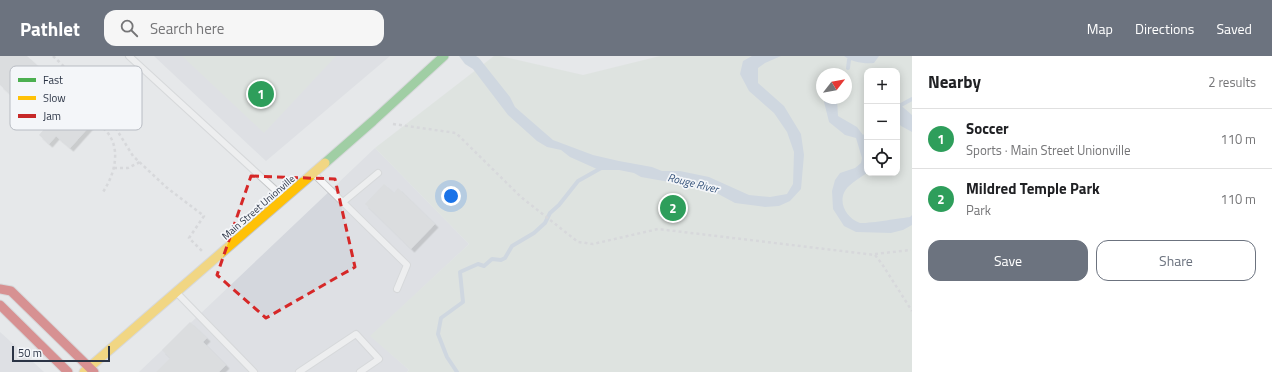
<!DOCTYPE html>
<html lang="en">
<head>
<meta charset="utf-8">
<style>
	:root { --surface:#fff; --page:#f6f6f6; --text:#202124; --muted:#757577; --line:#e0e0e0; --accent:#6c737f }
	body { margin:0; font-family:"Titillium Web",sans-serif; background:var(--page); color:var(--text) }
	.controls { position:absolute; right:12px; top:12px; display:grid; overflow:hidden; border-radius:8px; box-shadow:0 2px 10px #0003 }
	.controls button { width:36px; height:36px; display:grid; place-items:center; padding:0; border:0; border-bottom:1px solid var(--line); background:var(--surface); color:var(--text); font:20px sans-serif }
	.compass { position:absolute; left:816px; top:12px; width:36px; height:36px; border-radius:50%; background:var(--surface); box-shadow:0 2px 10px #0003; rotate:59deg }
	.scale { position:absolute; left:12px; bottom:10px; width:98px; box-sizing:border-box; padding-left:4px; border:2px solid #2b3445; border-top:0; font-size:11px; line-height:14px; white-space:nowrap; color:#2b3445; -webkit-text-stroke:3px #f4f6f9; paint-order:stroke }
	.you { position:absolute; left:451px; top:140px; width:14px; height:14px; margin:-10px; border:3px solid #fff; border-radius:50%; background:#1a73e8; box-shadow:0 0 0 6px #1a73e833 }
	.badge { display:grid; place-items:center; width:26px; height:26px; border-radius:50%; background:var(--accent); color:#fff; font-size:13px; font-weight:700 }
	.pin { position:absolute; translate:-50% -50%; border:2px solid #fff; box-shadow:0 1px 4px #0006 }
	.list { margin:0; padding:0; list-style:none }
	h2 { display:flex; justify-content:space-between; align-items:center; height:52px; margin:0; padding:0 16px; font-size:17px }
	h2 small { font-size:13px; font-weight:400; color:var(--muted) }
	.list li { display:grid; grid-template-columns:26px 1fr auto; gap:12px; align-items:center; box-sizing:border-box; height:60px; padding:0 16px; border-top:1px solid var(--line) }
	.list b { display:block; font-size:15px; white-space:nowrap }
	.list p { margin:0; font-size:13px; white-space:nowrap; color:var(--muted) }
	.list em { font-size:13px; font-style:normal; color:var(--muted) }
	.actions { display:flex; gap:8px; padding:12px 16px }
	.actions a { flex:1; padding:9px 0; border:1px solid var(--accent); border-radius:12px; text-align:center; font-size:14px; color:var(--accent) }
	.actions .main { background:var(--accent); color:#fff }
	.icon { flex:none; width:22px; height:22px; fill:none; stroke:currentColor; stroke-width:2; stroke-linecap:round; stroke-linejoin:round }
	.map { position:relative; flex:none; width:912px; height:316px; overflow:hidden }
	header { display:flex; align-items:center; gap:24px; box-sizing:border-box; height:56px; padding:0 20px; background:var(--accent); color:#fff }
	header strong { font-size:19px }
	nav { display:flex; gap:22px; margin-inline-start:auto; font-size:14px }
	.search { width:280px; height:36px; background:var(--page); display:flex; align-items:center; gap:10px; box-sizing:border-box; padding:0 14px; border-radius:12px; color:var(--muted); font-size:15px }
	main { display:flex }
	aside { flex:1; background:var(--surface) }
	.map>svg:first-child { display:block }
	.built { fill:#d4d7dd }
	.green { fill:#d6ded6; fill-rule:evenodd }
	.water { fill:#b4c4d5 }
	.lines { fill:none; stroke-linecap:round; stroke-linejoin:round }
	.stream { stroke:#b4c4d5; stroke-width:4 }
	.building { fill:#ced0d3; filter:url(#shadow) }
	.lane-casing { stroke:#c4c6c8; stroke-width:8 }
	.fast-casing { stroke:#c4c6c8; stroke-width:11 }
	.slow-casing { stroke:#c4c6c8; stroke-width:11 }
	.jam-casing { stroke:#c4c6c8; stroke-width:11 }
	.path { stroke:#c5c6ca; stroke-width:2.5; stroke-dasharray:3 3; stroke-linecap:butt }
	.lane { stroke:#f5f6f7; stroke-width:6 }
	.fast { stroke:#4caf50; stroke-width:9 }
	.slow { stroke:#ffc107; stroke-width:9 }
	.jam { stroke:#c62828; stroke-width:9 }
	.marked { fill:none; stroke:#d62828; stroke-width:3; stroke-dasharray:8 5; stroke-linejoin:round }
	.labels { text-anchor:middle; stroke-width:3.5; stroke-linejoin:round; paint-order:stroke }
	.street-label { font-size:10px; fill:#2b3445; stroke:#f4f6f9 }
	.water-label { font-size:11px; font-style:italic; fill:#34527a; stroke:#f4f6f9 }
	.key { fill:#f4f6f9; stroke:#b8bcc3; stroke-width:1 }
	.key-label { font-size:11px; fill:#2b3445 }
</style>
</head>
<body>
<header>
<strong>Pathlet</strong>
<div class="search"><svg class="icon" aria-label="search" viewBox="0 0 24 24"><circle cx="10" cy="10" r="6"/><path d="M15 15l6 6"/></svg>Search here</div>
<nav><a>Map</a><a>Directions</a><a>Saved</a></nav>
</header>
<main>
<div class="map">
<svg width="912" height="316" viewBox="0 0 912 316">
	<defs>
		<filter id="shadow"><feDropShadow dx="3.5" dy="3.5" stdDeviation="0" flood-color="#0004"/></filter>
	</defs>
	<rect width="100%" height="100%" fill="#e6e8ea"/>
	<path class="built" d="M 154,0 L 390,0 L 266,105 Z
		M 375,92 L 469,188 L 371,280 L 409,314 L 407,316 L 139,316 Z
		M 0,276 L 44,316 L 0,316 Z"/>
	<path class="green" d="M 182,0 L 336,0 L 264,77 Z
		M 494,0 L 500,0 L 583,19 L 660,0 L 912,0 L 912,316 L 407,316 L 409,314 L 370,280 L 469,188 L 375,92 ZM 867,15 L 897,15 L 897,117 L 867,117 ZM 822,18 L 846,18 L 846,42 L 822,42 Z"/>
	<path class="water" d="M 459,0 L 476,0 L 479,2 L 510,41 L 515,51 L 553,84 L 593,99 L 619,105 L 652,111 L 662,115 L 680,115 L 709,121 L 749,139 L 770,141 L 787,138 L 793,128 L 794,96 L 787,76 L 774,57 L 749,35 L 740,18 L 743,5 L 752,0 L 781,0 L 765,7 L 758,12 L 758,27 L 784,50 L 801,78 L 804,99 L 801,133 L 790,145 L 779,150 L 765,151 L 735,147 L 709,133 L 641,121 L 634,117 L 619,114 L 599,114 L 570,101 L 561,94 L 547,91 L 537,85 L 508,59 L 473,13 L 465,8 Z
		M 844,0 L 879,0 L 874,7 C 863,8 852,6 844,0 Z
		M 825,42 L 837,42 L 838,60 L 857,71 L 863,79 L 866,76 L 867,77 L 867,117 C 861,121 854,125 849,130 C 836,142 844,161 860,167 C 865,168 902,162 910,161 L 912,159 L 912,169 L 903,174 L 891,177 L 856,176 L 844,170 L 833,153 L 832,135 L 835,124 L 840,117 L 855,112 L 861,107 L 862,102 L 856,82 L 845,79 L 829,66 L 824,46 Z
		M 897,46 L 912,59 L 912,76 L 901,70 L 897,66 Z"/>
	<g class="lines">
		<path class="stream" d="M 848,12 L 849,4 L 852,0
			M 901,49 L 912,43
			M 457,316 L 447,301 L 438,278 L 441,262 L 463,246 L 460,216 L 478,208 L 484,210 L 492,203 L 501,204 L 505,202 L 512,190 L 534,177 L 545,167 L 550,157 L 559,149 L 578,125 L 603,111"/>
	</g>
	<path class="building" d="M 0,0 L 27,0 L 96,63 L 70,92 L 56,80 L 49,88 L 39,79 L 46,71 L 0,29 Z
		M 384,128 L 394,137 L 398,132 L 435,168 L 411,193 L 365,148 Z
		M 190,266 L 207,282 L 203,286 L 226,309 L 219,316 L 156,316 L 170,302 L 162,294 Z"/>
	<g class="lines">
		<g class="lane-casing">
			<path id="lane" d="M 129,0 L 283,141
				M 314,118 L 407,209 L 397,233
				M 343,146 L 378,117
				M 177,237 L 254,316
				M 299,316 L 356,278 L 379,303 L 360,316"/>
		</g>
		<g class="fast-casing">
			<path id="fast" d="M 325,107 L 373,65 L 444,0"/>
		</g>
		<g class="slow-casing">
			<path id="slow" d="M 84,316 L 325,107"/>
		</g>
		<g class="jam-casing">
			<path id="jam" d="M 0,233 L 11,235 L 94,316
				M 0,249 L 68,316"/>
		</g>
		<path class="path" d="M 53,0 L 97,42 L 133,100 L 166,131 L 204,160 L 189,182 L 202,195
			M 99,68 C 103,72 109,77 111,82 C 120,99 113,121 103,136
			M 393,68 L 456,77 L 521,141 L 578,186 L 593,188 L 658,173 L 875,199 L 882,208 L 912,255
			M 114,112 L 128,112 L 140,106
			M 875,198 L 911,194"/>
		<use href="#lane" class="lane"/>
		<use href="#fast" class="fast"/>
		<use href="#slow" class="slow"/>
		<use href="#jam" class="jam"/>
	</g>
	<path d="M0 0H912V316H0ZM 251,120 L 335,123 L 355,211 L 266,262 L 217,219 Z" fill="#e6e8ea" fill-opacity=".55" fill-rule="evenodd"/>
	<path class="marked" d="M 251,120 L 335,123 L 355,211 L 266,262 L 217,219 Z"/>
	<g class="labels">
		<g class="street-label">
			<text transform="translate(258 151) rotate(-41)" y="4">Main Street Unionville</text>
		</g>
		<g class="water-label">
			<text transform="translate(693 127) rotate(14)" y="4">Rouge River</text>
		</g>
	</g>
	<rect x="10" y="10" width="132" height="64" rx="6" class="key"/>
	<rect x="18" y="22" width="18" height="4" fill="#4caf50"/>
	<rect x="18" y="40" width="18" height="4" fill="#ffc107"/>
	<rect x="18" y="58" width="18" height="4" fill="#c62828"/>
	<g class="key-label">
		<text x="43" y="28">Fast</text>
		<text x="43" y="46">Slow</text>
		<text x="43" y="64">Jam</text>
	</g>
</svg>
<div class="controls">
<button>+</button>
<button>−</button>
<button><svg class="icon" aria-label="locate" viewBox="0 0 24 24"><circle cx="12" cy="12" r="6"/><path d="M12 2v4M12 18v4M2 12h4M18 12h4"/></svg></button>
</div>
<svg class="compass" viewBox="-18 -18 36 36"><path d="M0-13l5 13h-10z" fill="#e53935"/><path d="M0 13l5-13h-10z" fill="#757577"/></svg>
<div class="scale">50 m</div>
<div class="you"></div>
<div class="pin badge" style="left:261px;top:38px;background:#2e9e5b">1</div>
<div class="pin badge" style="left:673px;top:152px;background:#2e9e5b">2</div>
</div>
<aside>
<h2>Nearby<small>2 results</small></h2>
<ul class="list">
<li><span class="badge" style="background:#2e9e5b">1</span><div><b>Soccer</b><p>Sports · Main Street Unionville</p></div><em>110 m</em></li>
<li><span class="badge" style="background:#2e9e5b">2</span><div><b>Mildred Temple Park</b><p>Park</p></div><em>110 m</em></li>
</ul>
<div class="actions"><a class="main">Save</a><a>Share</a></div>
</aside>
</main>
</body>
</html>
